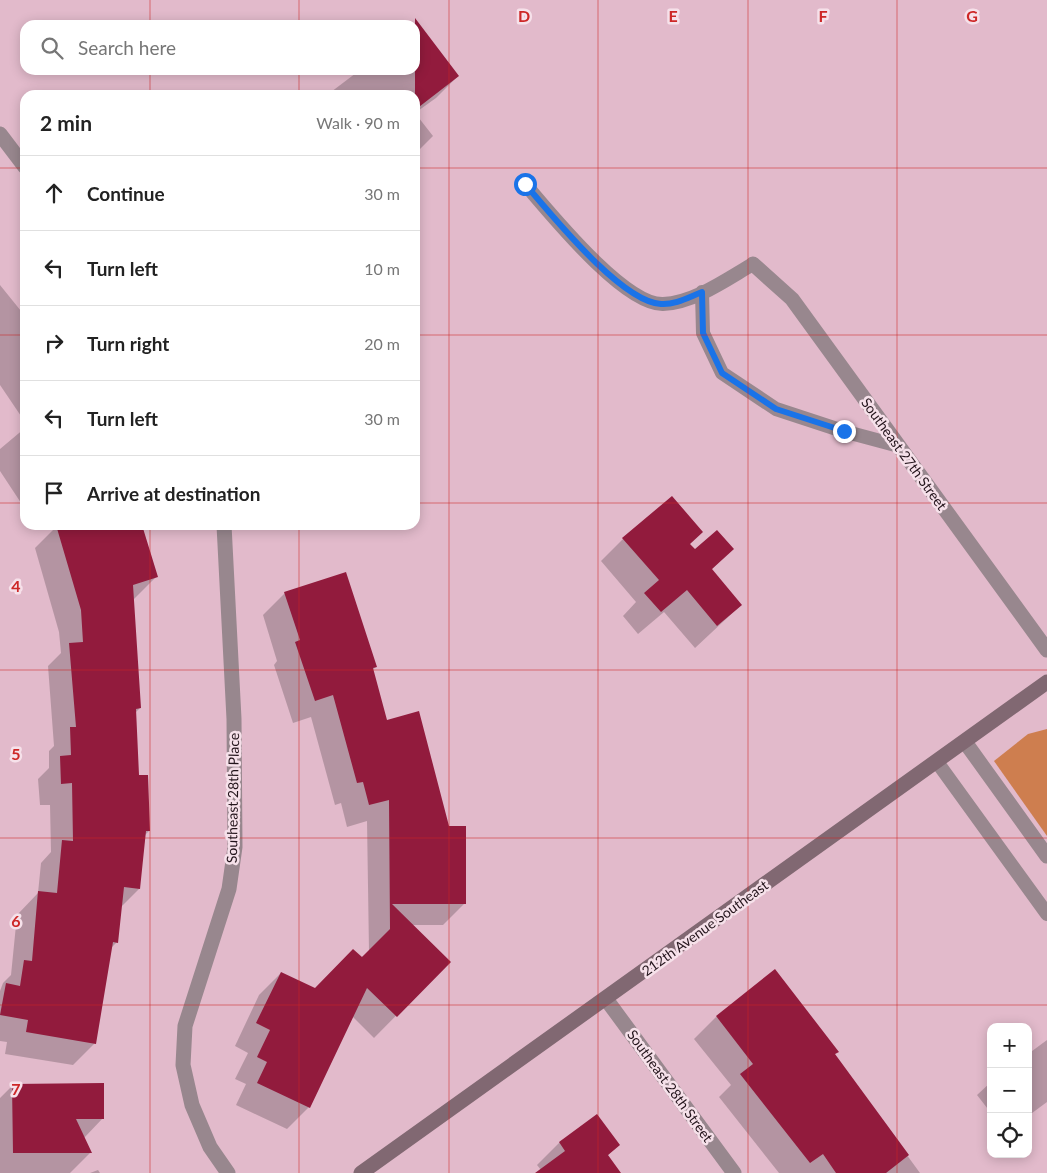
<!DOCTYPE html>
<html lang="en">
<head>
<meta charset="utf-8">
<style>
	:root { --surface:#fff; --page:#f6f6f6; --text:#222; --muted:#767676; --line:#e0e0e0 }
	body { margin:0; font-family:Lato,sans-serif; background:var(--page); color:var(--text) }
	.controls { position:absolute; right:15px; bottom:15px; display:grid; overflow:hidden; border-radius:10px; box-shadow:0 2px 12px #0003 }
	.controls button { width:45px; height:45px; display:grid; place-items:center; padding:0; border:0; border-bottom:1px solid var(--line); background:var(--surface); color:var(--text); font:25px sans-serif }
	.stop { position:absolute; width:15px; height:15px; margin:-11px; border:4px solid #1a73e8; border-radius:50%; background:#fff }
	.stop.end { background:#1a73e8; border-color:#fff; box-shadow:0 1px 5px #0008 }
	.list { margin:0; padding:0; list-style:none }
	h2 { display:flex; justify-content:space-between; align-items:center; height:65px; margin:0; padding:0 20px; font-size:21px }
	h2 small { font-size:16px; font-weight:400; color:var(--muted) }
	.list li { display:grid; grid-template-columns:32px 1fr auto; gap:15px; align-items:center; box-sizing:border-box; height:75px; padding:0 20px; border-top:1px solid var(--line) }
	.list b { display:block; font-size:19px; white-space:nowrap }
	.list em { font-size:16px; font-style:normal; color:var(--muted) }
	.icon { flex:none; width:28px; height:28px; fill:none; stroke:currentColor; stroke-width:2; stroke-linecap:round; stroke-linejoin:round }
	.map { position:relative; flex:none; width:1047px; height:1173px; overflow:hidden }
	.search { position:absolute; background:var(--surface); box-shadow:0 2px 12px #0003; left:20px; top:20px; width:400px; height:55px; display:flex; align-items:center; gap:12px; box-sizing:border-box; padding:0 18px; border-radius:15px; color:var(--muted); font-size:19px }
	.panel { position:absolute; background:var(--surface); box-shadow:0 2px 12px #0003; left:20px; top:90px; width:400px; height:440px; border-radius:15px }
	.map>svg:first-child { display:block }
	.green { fill:#ce7e4f }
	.shadow { fill:#0003 }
	.building { fill:#921b3d }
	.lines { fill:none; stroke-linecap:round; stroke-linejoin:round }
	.lane { stroke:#98878e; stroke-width:14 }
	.street { stroke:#98878e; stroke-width:15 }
	.secondary { stroke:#816872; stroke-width:15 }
	.route { stroke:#1a73e8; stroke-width:6 }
	.grid { fill:none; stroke:#cd2727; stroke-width:1; stroke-opacity:0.55 }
	.labels { text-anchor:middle; stroke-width:5; stroke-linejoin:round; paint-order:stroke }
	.street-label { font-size:14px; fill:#23141b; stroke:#f6e1ea }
	.grid-label { font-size:16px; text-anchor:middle; font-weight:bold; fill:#cd2727; stroke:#f6e1ea; stroke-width:5; stroke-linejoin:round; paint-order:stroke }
</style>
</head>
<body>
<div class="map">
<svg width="1047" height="1173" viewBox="0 0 1047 1173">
	<rect width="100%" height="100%" fill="#e2bacb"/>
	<path class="green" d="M 1047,729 L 1047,836 L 994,761 L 1028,734 Z"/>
	<path class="shadow" d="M 415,28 L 458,76 L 436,98 L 415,113 L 433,136 L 415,154 L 415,95 L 327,95 L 360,70 L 415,70 Z
		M 0,285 L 21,311 L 25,308 L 25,422 L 0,385 Z
		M 25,428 L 25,509 L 0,471 L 0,449 Z
		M 58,525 L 132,525 L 156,577 L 133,600 L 140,708 L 135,713 L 137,776 L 149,831 L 145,835 L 139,889 L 120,908 L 117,942 L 111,948 L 95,1043 L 73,1065 L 5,1054 L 7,1042 L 0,1041 L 0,991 L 3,983 L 11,975 L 17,915 L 38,893 L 41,863 L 51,852 L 50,805 L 40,805 L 38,779 L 49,768 L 49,751 L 54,746 L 48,666 L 61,653 L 59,632 L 35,548 Z
		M 623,539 L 689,544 L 695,551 L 732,549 L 711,570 L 741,605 L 695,648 L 664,612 L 638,634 L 623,616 L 636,602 L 601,561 Z
		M 285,593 L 376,667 L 372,670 L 386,721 L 465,903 L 443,925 L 412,925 L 449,962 L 374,1038 L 352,1016 L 309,1107 L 287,1129 L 236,1105 L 246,1084 L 235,1079 L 248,1053 L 235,1046 L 259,995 L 281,973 L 314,990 L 369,952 L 367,821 L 347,827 L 341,803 L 335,805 L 311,717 L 293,723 L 274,665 L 277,661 L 263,615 Z
		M 716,1017 L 837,1052 L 834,1055 L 920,1173 L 779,1173 L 719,1097 L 731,1085 L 694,1039 Z
		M 1047,1040 L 1047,1102 L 1028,1116 L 1028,1054 Z
		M 991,1082 L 991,1113 L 977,1095 Z
		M 13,1085 L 103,1118 L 84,1138 L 90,1153 L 70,1173 L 0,1173 L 0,1098 Z
		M 596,1116 L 619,1145 L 607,1156 L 620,1173 L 537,1173 L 541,1170 L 537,1165 L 559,1143 Z
		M 98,1170 L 100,1173 L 90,1173 Z"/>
	<path class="building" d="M 415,18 L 459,76 L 415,110 Z
		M 672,496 L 703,532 L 690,544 L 695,549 L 717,530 L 734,549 L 712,569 L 742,605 L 717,626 L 687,590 L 661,612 L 644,593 L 659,580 L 622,538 Z
		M 56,525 L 142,525 L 158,577 L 133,585 L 141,708 L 136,709 L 139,775 L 148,775 L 150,831 L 146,831 L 140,889 L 124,887 L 118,943 L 113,942 L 96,1044 L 26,1032 L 28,1020 L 0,1015 L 6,983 L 20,986 L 24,960 L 32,961 L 38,891 L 57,893 L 62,840 L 73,841 L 72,783 L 61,784 L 60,756 L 71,755 L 70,727 L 76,727 L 69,643 L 83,642 L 81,610 Z
		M 346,572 L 377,667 L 373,668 L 387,720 L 419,711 L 449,826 L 466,826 L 466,904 L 392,904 L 451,962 L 397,1017 L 367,988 L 310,1108 L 257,1083 L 267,1062 L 257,1057 L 270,1030 L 256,1023 L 281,972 L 315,988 L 353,949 L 362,957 L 390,929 L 389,800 L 369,805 L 363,782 L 357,783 L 333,695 L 315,701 L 295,642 L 300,640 L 284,592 Z
		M 775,969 L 839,1052 L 835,1054 L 909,1155 L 886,1173 L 836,1173 L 823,1154 L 810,1163 L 740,1074 L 753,1064 L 716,1016 Z
		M 104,1083 L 104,1119 L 76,1119 L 92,1153 L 13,1153 L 12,1084 Z
		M 597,1114 L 620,1145 L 608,1155 L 621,1173 L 535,1173 L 565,1151 L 559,1142 Z"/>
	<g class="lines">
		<path class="lane" d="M 525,184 C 550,213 624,305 663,304 C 694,303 727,279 753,264
			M 702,292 L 703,333 L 722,373 L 776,409 L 843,431 L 899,446
			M 937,762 L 1047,914"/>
		<path class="street" d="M 0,134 L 25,167
			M 753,264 L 792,299 L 1047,650
			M 224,525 L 234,719 L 235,847 L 229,889 L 185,1026 L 183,1065 L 192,1105 L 210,1147 L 228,1173
			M 965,742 L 1047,856
			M 606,999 L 734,1173"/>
		<path class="secondary" d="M 361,1173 L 1047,682"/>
	</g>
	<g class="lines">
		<path class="route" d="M 525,184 C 551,214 621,302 661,304 C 675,305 689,297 702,292 L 703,333 L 722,373 L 776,409 L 844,431"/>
	</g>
	<path class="grid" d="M 150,0 L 150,25M 299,0 L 299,25M 449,0 L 449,1173M 598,0 L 598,1173M 748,0 L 748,1173M 897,0 L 897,1173M 150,70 L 150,95M 299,70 L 299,95M 0,168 L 25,168M 415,168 L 1047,168M 0,335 L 25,335M 415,335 L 1047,335M 0,503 L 25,503M 415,503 L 1047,503M 150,525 L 150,1173M 299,525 L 299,1173M 0,670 L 1047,670M 0,838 L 1047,838M 0,1005 L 1047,1005"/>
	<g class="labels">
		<g class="street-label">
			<text transform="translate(904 454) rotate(54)" y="5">Southeast 27th Street</text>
			<text transform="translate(233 798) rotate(-89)" y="5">Southeast 28th Place</text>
			<text transform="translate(705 928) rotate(-36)" y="5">212th Avenue Southeast</text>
			<text transform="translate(670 1086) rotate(54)" y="5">Southeast 28th Street</text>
		</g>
	</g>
	<g class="grid-label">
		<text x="524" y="22">D</text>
		<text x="673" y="22">E</text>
		<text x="823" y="22">F</text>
		<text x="972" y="22">G</text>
		<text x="16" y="592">4</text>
		<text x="16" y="760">5</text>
		<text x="16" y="927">6</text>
		<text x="16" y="1095">7</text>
	</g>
</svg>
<div class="controls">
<button>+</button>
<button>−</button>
<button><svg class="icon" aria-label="locate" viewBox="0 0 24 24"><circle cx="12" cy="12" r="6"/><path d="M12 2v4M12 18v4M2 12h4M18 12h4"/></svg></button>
</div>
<div class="stop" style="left:525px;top:184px"></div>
<div class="stop end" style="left:844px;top:431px"></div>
<div class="search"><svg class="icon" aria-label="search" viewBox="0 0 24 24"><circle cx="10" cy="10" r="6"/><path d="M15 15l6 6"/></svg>Search here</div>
<section class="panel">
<h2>2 min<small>Walk · 90 m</small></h2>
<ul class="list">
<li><svg class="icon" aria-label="ahead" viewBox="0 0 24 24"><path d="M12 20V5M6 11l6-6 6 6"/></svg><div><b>Continue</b></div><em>30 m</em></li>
<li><svg class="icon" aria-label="left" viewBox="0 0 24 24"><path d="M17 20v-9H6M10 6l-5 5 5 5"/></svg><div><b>Turn left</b></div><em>10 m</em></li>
<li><svg class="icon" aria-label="right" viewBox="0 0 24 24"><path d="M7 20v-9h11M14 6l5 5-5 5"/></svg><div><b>Turn right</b></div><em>20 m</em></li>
<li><svg class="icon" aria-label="left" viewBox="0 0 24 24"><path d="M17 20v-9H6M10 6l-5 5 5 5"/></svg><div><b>Turn left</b></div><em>30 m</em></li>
<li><svg class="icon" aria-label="arrive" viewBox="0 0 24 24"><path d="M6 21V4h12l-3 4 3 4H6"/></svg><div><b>Arrive at destination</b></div></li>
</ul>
</section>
</div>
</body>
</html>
